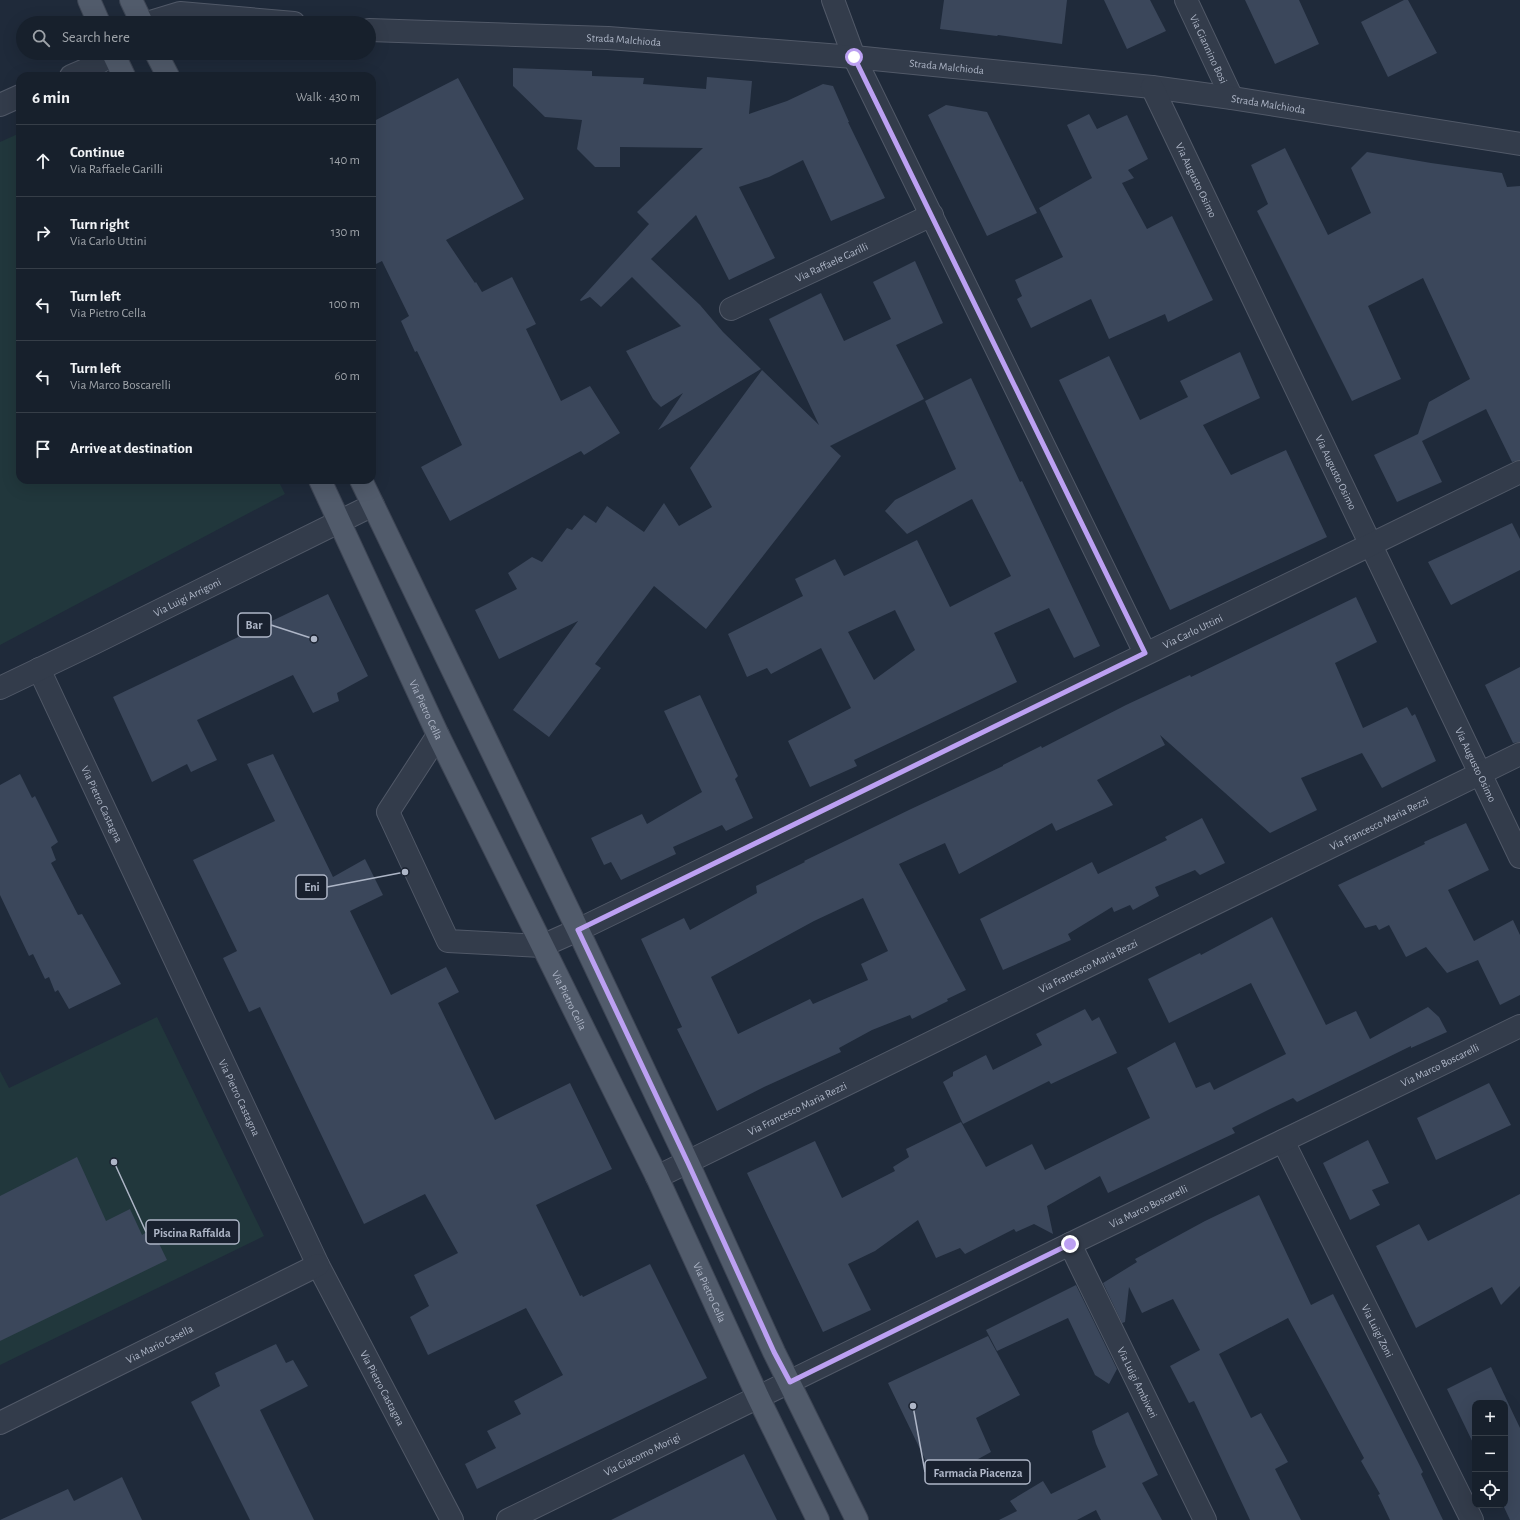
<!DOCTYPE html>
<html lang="en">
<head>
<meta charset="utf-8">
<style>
	:root { --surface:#17202c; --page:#242d38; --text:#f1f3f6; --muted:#9ea3a9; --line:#363e48 }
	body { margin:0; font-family:"Alegreya Sans",sans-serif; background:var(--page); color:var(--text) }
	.controls { position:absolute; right:12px; bottom:12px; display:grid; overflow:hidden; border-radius:8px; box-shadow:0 4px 16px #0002 }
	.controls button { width:36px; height:36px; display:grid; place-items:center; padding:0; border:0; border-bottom:1px solid var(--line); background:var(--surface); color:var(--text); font:20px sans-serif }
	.stop { position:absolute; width:12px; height:12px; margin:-9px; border:3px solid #bca0f2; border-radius:50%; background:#fff }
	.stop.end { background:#bca0f2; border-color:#fff; box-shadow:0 1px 4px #0008 }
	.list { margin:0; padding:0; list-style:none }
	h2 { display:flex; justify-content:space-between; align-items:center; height:52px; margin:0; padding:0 16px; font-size:17px }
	h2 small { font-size:13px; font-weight:400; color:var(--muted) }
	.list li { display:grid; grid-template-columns:26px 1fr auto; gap:12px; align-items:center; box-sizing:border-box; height:72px; padding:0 16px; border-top:1px solid var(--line) }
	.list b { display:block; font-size:15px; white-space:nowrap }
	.list p { margin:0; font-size:13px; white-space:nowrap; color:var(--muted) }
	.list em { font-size:13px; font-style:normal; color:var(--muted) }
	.icon { flex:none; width:22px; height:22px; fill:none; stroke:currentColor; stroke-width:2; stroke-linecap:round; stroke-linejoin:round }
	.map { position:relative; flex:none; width:1520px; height:1520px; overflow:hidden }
	.search { position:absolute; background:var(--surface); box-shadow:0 4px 16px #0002; left:16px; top:16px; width:360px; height:44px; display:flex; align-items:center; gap:10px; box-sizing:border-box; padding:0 14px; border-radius:22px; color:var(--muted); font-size:15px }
	.panel { position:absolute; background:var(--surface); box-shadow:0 4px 16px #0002; left:16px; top:72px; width:360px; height:412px; border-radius:12px }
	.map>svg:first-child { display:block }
	.green { fill:#21373c }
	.building { fill:#3b475b; fill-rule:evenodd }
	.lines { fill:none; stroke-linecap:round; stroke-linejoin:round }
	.minor-casing { stroke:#515968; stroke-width:24 }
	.major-casing { stroke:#3d4554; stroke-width:24 }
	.minor { stroke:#333c4b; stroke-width:22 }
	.major { stroke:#515b6b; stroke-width:22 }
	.route { stroke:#bca0f2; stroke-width:5 }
	.labels { text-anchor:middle; stroke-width:3; stroke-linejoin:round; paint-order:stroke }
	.street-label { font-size:11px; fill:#aeb6c7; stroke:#19212f }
	.leader { fill:none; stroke:#aeb6c7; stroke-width:1.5 }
	.callout-dot { fill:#aeb6c7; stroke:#19212f; stroke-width:1.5 }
	.callout { fill:#19212f; stroke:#aeb6c7; stroke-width:1.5 }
	.callout-label { font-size:12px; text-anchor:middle; font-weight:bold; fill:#aeb6c7 }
</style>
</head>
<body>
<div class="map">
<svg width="1520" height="1520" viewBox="0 0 1520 1520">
	<rect width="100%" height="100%" fill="#1f2a3a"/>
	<path class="green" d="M 20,133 L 20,480 L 278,480 L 285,494 L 0,645 L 0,142 Z
		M 157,1017 L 264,1236 L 0,1365 L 0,1071 L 9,1088 Z"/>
	<path class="building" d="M 944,0 L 1067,0 L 1062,44 L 998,35 L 997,36 L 940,29 Z
		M 1104,0 L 1150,0 L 1166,31 L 1127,49 Z
		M 1245,0 L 1299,0 L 1319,44 L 1275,64 Z
		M 1404,0 L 1408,0 L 1437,53 L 1388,77 L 1361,22 Z
		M 513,68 L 592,71 L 592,76 L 644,78 L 643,84 L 706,89 L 707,77 L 752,81 L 749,114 L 787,101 L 823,84 L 833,86 L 849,122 L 848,122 L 885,198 L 831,221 L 803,160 L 769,177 L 739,187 L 775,258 L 729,280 L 696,215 L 651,259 L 700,305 L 723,332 L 761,369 L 658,430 L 683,393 L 661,407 L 653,399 L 626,351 L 681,326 L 632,277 L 601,307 L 590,297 L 581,301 L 580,300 L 649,224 L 637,212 L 703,148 L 620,147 L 620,167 L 595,167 L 577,149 L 582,120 L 545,117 L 513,86 Z
		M 458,78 L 524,199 L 446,240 L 475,283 L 476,282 L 482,292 L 512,277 L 536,324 L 526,329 L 561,401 L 590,386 L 620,433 L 584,455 L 581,451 L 450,521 L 421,467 L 462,445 L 417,351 L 415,352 L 401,321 L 409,316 L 382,261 L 372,266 L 372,122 Z
		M 946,105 L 987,112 L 1037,213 L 987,236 L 928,115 Z
		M 1089,114 L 1097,129 L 1127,115 L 1148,159 L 1128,170 L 1134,178 L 1122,183 L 1147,229 L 1172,216 L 1213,300 L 1168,322 L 1165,314 L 1109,339 L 1091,299 L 1031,328 L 1017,299 L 1022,296 L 1015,280 L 1063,257 L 1039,208 L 1092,178 L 1067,125 Z
		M 1285,148 L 1328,235 L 1371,213 L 1351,168 L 1367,152 L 1431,163 L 1502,173 L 1507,187 L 1520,186 L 1520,460 L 1512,462 L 1486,409 L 1422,441 L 1442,482 L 1397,502 L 1374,455 L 1418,434 L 1429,402 L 1470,379 L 1423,278 L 1368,306 L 1401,379 L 1352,401 L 1257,211 L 1268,204 L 1251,165 Z
		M 915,261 L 943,323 L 896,345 L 924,399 L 830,446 L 841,456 L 706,629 L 654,586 L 595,664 L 601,668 L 549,737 L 513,710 L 578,621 L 499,659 L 475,610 L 517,589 L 508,573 L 532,557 L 542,562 L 567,528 L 572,530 L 584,515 L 596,523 L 607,506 L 644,532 L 664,503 L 679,526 L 712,507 L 690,468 L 762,370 L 819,425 L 769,319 L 821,293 L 844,341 L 891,319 L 873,282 Z
		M 1240,352 L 1260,398 L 1203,425 L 1231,475 L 1286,450 L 1327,537 L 1170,610 L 1059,380 L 1109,356 L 1140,420 L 1188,397 L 1180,381 Z
		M 971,378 L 1020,482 L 1022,481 L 1100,646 L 1074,658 L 1049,608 L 994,633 L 1017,682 L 854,760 L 857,766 L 810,787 L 788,741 L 851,708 L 821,648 L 771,674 L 767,668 L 747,677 L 728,634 L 803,596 L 795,579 L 835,559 L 844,576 L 917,540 L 950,607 L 1011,576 L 972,499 L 907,534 L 885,511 L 895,500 L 956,469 L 925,401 ZM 895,610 L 915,650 L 874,680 L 848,632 Z
		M 1512,523 L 1520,539 L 1520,570 L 1451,605 L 1428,562 Z
		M 328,594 L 368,676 L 337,693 L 339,701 L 313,713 L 293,675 L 197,720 L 217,760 L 191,772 L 187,764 L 152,782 L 113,697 Z
		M 1356,597 L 1377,642 L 1335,663 L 1363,728 L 1407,707 L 1412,716 L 1415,714 L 1436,761 L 1382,788 L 1362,753 L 1301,778 L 1317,810 L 1270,833 L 1160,735 L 1165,745 L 1097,780 L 1113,805 L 1056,831 L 1052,823 L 959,874 L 945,843 L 899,864 L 966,990 L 947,999 L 948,1001 L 912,1019 L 910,1015 L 872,1030 L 839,1048 L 841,1052 L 764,1087 L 717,1111 L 677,1029 L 682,1027 L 641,939 L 684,918 L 690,930 L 757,893 L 756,886 L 805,862 L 804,861 L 911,809 L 1003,766 L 1003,765 L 1041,746 L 1042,748 L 1126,705 L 1190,675 L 1191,677 ZM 863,898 L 888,951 L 861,964 L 868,980 L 813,1004 L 810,999 L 738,1034 L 711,977 L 814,921 Z
		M 1520,667 L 1520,742 L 1513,743 L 1485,685 Z
		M 700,695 L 738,776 L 735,779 L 753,818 L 726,831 L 722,825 L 673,847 L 676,854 L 621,880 L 611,862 L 604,865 L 591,838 L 642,814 L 647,824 L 702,792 L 664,711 Z
		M 273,754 L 333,877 L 365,859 L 383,895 L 350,911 L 391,995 L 446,967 L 459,992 L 438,1003 L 495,1120 L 570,1083 L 612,1169 L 536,1205 L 580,1296 L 582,1295 L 583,1297 L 650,1264 L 707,1378 L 477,1489 L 465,1464 L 496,1448 L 487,1431 L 521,1414 L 514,1401 L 563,1375 L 526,1308 L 428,1355 L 410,1317 L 429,1306 L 414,1275 L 458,1253 L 425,1194 L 364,1224 L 260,1007 L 249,1012 L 223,958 L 237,951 L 193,860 L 275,821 L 247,764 Z
		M 20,774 L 32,798 L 35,796 L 58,842 L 51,847 L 56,860 L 51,863 L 78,915 L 82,914 L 121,984 L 69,1009 L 58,990 L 55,992 L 49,977 L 45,979 L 33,954 L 29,956 L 0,895 L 0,785 Z
		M 1202,818 L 1225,863 L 1200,875 L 1195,870 L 1155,887 L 1159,896 L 1133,910 L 1130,905 L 1114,912 L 1112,907 L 1068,934 L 1071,940 L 1003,970 L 980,919 L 1092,862 L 1098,874 L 1167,840 L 1165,837 Z
		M 1466,823 L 1489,870 L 1448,890 L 1474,941 L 1513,920 L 1520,935 L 1520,995 L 1500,1005 L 1478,960 L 1447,973 L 1426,947 L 1406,957 L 1389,925 L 1379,930 L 1376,925 L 1365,928 L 1338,885 L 1425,844 L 1424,842 Z
		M 1272,917 L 1326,1025 L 1356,1011 L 1370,1039 L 1428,1007 L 1439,1017 L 1447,1032 L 1411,1048 L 1411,1046 L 1297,1102 L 1293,1098 L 1272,1108 L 1232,1128 L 1235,1133 L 1108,1193 L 1100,1176 L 1047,1206 L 1053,1234 L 1034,1224 L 1016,1232 L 1014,1229 L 965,1254 L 960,1248 L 936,1258 L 918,1220 L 875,1251 L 848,1264 L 871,1310 L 823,1332 L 747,1173 L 815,1141 L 842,1198 L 895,1171 L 893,1167 L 909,1157 L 906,1149 L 961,1122 L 986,1167 L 1032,1144 L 1045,1170 L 1150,1118 L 1127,1068 L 1175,1042 L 1196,1088 L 1210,1082 L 1214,1090 L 1286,1054 L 1251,983 L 1169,1023 L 1148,979 L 1200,953 L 1201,955 Z
		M 1085,1009 L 1092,1021 L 1099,1017 L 1117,1053 L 1051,1084 L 1049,1081 L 963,1124 L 943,1082 L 953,1076 L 953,1072 L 986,1055 L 993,1070 L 1042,1045 L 1036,1034 Z
		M 1489,1083 L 1511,1125 L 1436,1160 L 1417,1118 Z
		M 1368,1140 L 1389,1183 L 1372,1190 L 1380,1205 L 1350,1220 L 1323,1163 Z
		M 77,1157 L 106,1221 L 130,1209 L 142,1235 L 152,1229 L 167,1260 L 0,1341 L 0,1196 Z
		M 1520,1194 L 1520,1286 L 1501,1305 L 1492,1287 L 1416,1328 L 1376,1246 L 1419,1224 L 1428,1241 Z
		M 1259,1195 L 1311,1305 L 1333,1294 L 1423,1472 L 1421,1474 L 1443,1520 L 1390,1520 L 1378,1495 L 1380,1494 L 1361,1461 L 1364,1458 L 1288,1318 L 1219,1354 L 1251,1418 L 1261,1413 L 1288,1462 L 1275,1469 L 1301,1520 L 1250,1520 L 1194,1401 L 1189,1403 L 1170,1366 L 1200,1350 L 1173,1299 L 1142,1313 L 1129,1287 L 1125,1322 L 1122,1323 L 1103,1283 L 1137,1262 L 1135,1259 L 1205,1221 Z
		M 1076,1285 L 1117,1369 L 1109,1384 L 1095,1375 L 1068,1318 L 997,1351 L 986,1330 Z
		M 988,1336 L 1020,1395 L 976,1418 L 991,1452 L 936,1482 L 888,1383 Z
		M 276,1344 L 286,1363 L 293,1360 L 308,1386 L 260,1410 L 314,1520 L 250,1520 L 191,1402 L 220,1386 L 215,1373 Z
		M 1491,1367 L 1520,1428 L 1520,1520 L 1510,1520 L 1503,1505 L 1505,1505 L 1505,1403 L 1475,1403 L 1475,1447 L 1447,1389 Z
		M 1128,1412 L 1158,1475 L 1142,1483 L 1162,1520 L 1101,1520 L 1096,1510 L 1077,1520 L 999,1520 L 1017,1511 L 1010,1501 L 1043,1481 L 1051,1494 L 1106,1467 L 1096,1444 L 1092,1431 Z
		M 744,1454 L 777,1520 L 611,1520 Z
		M 122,1477 L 142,1520 L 0,1520 L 68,1489 L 74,1501 Z"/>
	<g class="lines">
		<g class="minor-casing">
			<g id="minor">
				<path d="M 833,0 L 854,57 L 1145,653"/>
				<path id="s1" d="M 1186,0 L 1232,98"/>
				<path d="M 147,23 L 180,13 L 294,23"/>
				<path id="s2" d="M 369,30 L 608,38 L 854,57 L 1152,87 L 1232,98 L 1520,144"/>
				<path d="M 71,76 L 85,70 L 116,53"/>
				<path id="s3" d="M 1152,87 L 1520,857"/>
				<path d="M 0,105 L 20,96"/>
				<path id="s4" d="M 731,309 L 932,215"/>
				<path id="s5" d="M 39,669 L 318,1265 L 452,1520"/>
				<path id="s6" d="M 0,688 L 94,643 L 373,505"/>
				<path id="s7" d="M 438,735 L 388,812 L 448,941 L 542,946 L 578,930 L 1520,472"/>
				<path id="s8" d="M 1283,1141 L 1472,1520"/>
				<path id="s9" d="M 657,1177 L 1520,754"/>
				<path id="s10" d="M 1070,1244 L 1205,1520"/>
				<path id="s11" d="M 0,1423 L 318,1265"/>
				<path id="s12" d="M 508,1520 L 1070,1244 L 1520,1026"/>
			</g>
		</g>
		<g class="major-casing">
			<g id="major">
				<path d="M 89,0 L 99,23"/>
				<path d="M 131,0 L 142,23"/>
				<path d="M 113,53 L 124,76"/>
				<path d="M 156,53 L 168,76"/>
				<path id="s13" d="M 320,480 L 438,735 L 657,1177 L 758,1397 L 818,1520"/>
				<path d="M 361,480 L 578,930 L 688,1163 L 774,1352 L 857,1520"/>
			</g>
		</g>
		<use href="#minor" class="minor"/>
		<use href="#major" class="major"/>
	</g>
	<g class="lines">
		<path class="route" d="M 854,57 L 1145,653 L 578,930 L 688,1163 L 774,1352 L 790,1382 L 1070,1244"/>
	</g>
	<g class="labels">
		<g class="street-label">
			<text dy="4" stroke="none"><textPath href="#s2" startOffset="255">Strada Malchioda</textPath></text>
			<text dy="4" stroke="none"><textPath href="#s1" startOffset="54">Via Giannino Bosi</textPath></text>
			<text dy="4" stroke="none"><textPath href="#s2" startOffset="579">Strada Malchioda</textPath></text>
			<text dy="4" stroke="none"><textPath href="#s2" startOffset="903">Strada Malchioda</textPath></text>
			<text dy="4" stroke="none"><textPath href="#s3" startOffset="103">Via Augusto Osimo</textPath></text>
			<text dy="4" stroke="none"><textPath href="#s4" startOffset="111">Via Raffaele Garilli</textPath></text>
			<text dy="4" stroke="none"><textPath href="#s3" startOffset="427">Via Augusto Osimo</textPath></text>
			<text dy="4" stroke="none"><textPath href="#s6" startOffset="208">Via Luigi Arrigoni</textPath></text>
			<text dy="4" stroke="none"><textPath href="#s7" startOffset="1051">Via Carlo Uttini</textPath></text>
			<text dy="4" stroke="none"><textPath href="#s13" startOffset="253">Via Pietro Cella</textPath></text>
			<text dy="4" stroke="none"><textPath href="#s3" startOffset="751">Via Augusto Osimo</textPath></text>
			<text dy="4" stroke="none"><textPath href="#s5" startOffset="149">Via Pietro Castagna</textPath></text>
			<text dy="4" stroke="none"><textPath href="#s9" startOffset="804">Via Francesco Maria Rezzi</textPath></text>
			<text dy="4" stroke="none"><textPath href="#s9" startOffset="480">Via Francesco Maria Rezzi</textPath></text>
			<text dy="4" stroke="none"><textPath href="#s13" startOffset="577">Via Pietro Cella</textPath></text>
			<text dy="4" stroke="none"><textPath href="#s12" startOffset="1037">Via Marco Boscarelli</textPath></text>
			<text dy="4" stroke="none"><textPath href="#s5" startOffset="473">Via Pietro Castagna</textPath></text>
			<text dy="4" stroke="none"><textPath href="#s9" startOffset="156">Via Francesco Maria Rezzi</textPath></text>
			<text dy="4" stroke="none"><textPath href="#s12" startOffset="713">Via Marco Boscarelli</textPath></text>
			<text dy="4" stroke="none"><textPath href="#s13" startOffset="901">Via Pietro Cella</textPath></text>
			<text dy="4" stroke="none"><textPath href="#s8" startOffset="212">Via Luigi Zoni</textPath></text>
			<text dy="4" stroke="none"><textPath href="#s11" startOffset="178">Via Mario Casella</textPath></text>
			<text dy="4" stroke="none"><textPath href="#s10" startOffset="154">Via Luigi Ambiveri</textPath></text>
			<text dy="4" stroke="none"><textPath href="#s5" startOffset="797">Via Pietro Castagna</textPath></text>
			<text dy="4" stroke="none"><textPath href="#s12" startOffset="149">Via Giacomo Morigi</textPath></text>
		</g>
	</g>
	<path class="leader" d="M314 639L271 625M405 872L327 887M114 1162L146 1232M913 1406L925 1472"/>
	<g class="callout-dot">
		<circle cx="314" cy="639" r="4"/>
		<circle cx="405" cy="872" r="4"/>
		<circle cx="114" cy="1162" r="4"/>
		<circle cx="913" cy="1406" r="4"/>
	</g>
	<g class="callout">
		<rect x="238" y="613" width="33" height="24" rx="4"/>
		<rect x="296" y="875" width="31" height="24" rx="4"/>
		<rect x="146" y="1220" width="93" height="24" rx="4"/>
		<rect x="925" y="1460" width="105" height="24" rx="4"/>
	</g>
	<g class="callout-label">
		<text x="254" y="629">Bar</text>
		<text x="312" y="891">Eni</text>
		<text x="192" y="1237">Piscina Raffalda</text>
		<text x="978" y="1477">Farmacia Piacenza</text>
	</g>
</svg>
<div class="controls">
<button>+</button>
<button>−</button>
<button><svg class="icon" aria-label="locate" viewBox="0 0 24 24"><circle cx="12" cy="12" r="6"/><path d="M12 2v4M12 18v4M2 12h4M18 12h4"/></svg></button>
</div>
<div class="stop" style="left:854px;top:57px"></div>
<div class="stop end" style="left:1070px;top:1244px"></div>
<div class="search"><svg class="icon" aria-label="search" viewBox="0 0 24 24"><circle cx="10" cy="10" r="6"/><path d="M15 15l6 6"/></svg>Search here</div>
<section class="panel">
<h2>6 min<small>Walk · 430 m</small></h2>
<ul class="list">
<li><svg class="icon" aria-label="ahead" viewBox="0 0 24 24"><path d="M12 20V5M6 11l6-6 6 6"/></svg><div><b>Continue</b><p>Via Raffaele Garilli</p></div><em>140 m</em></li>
<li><svg class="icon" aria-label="right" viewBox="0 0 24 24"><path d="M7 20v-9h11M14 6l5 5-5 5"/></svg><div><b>Turn right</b><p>Via Carlo Uttini</p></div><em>130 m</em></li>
<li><svg class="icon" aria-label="left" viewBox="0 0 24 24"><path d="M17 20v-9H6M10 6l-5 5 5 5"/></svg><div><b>Turn left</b><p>Via Pietro Cella</p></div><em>100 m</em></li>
<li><svg class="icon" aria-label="left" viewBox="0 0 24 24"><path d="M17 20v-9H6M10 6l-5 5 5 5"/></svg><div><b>Turn left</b><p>Via Marco Boscarelli</p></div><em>60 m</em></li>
<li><svg class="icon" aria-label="arrive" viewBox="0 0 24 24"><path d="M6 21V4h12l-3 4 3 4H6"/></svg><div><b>Arrive at destination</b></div></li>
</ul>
</section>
</div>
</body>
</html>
